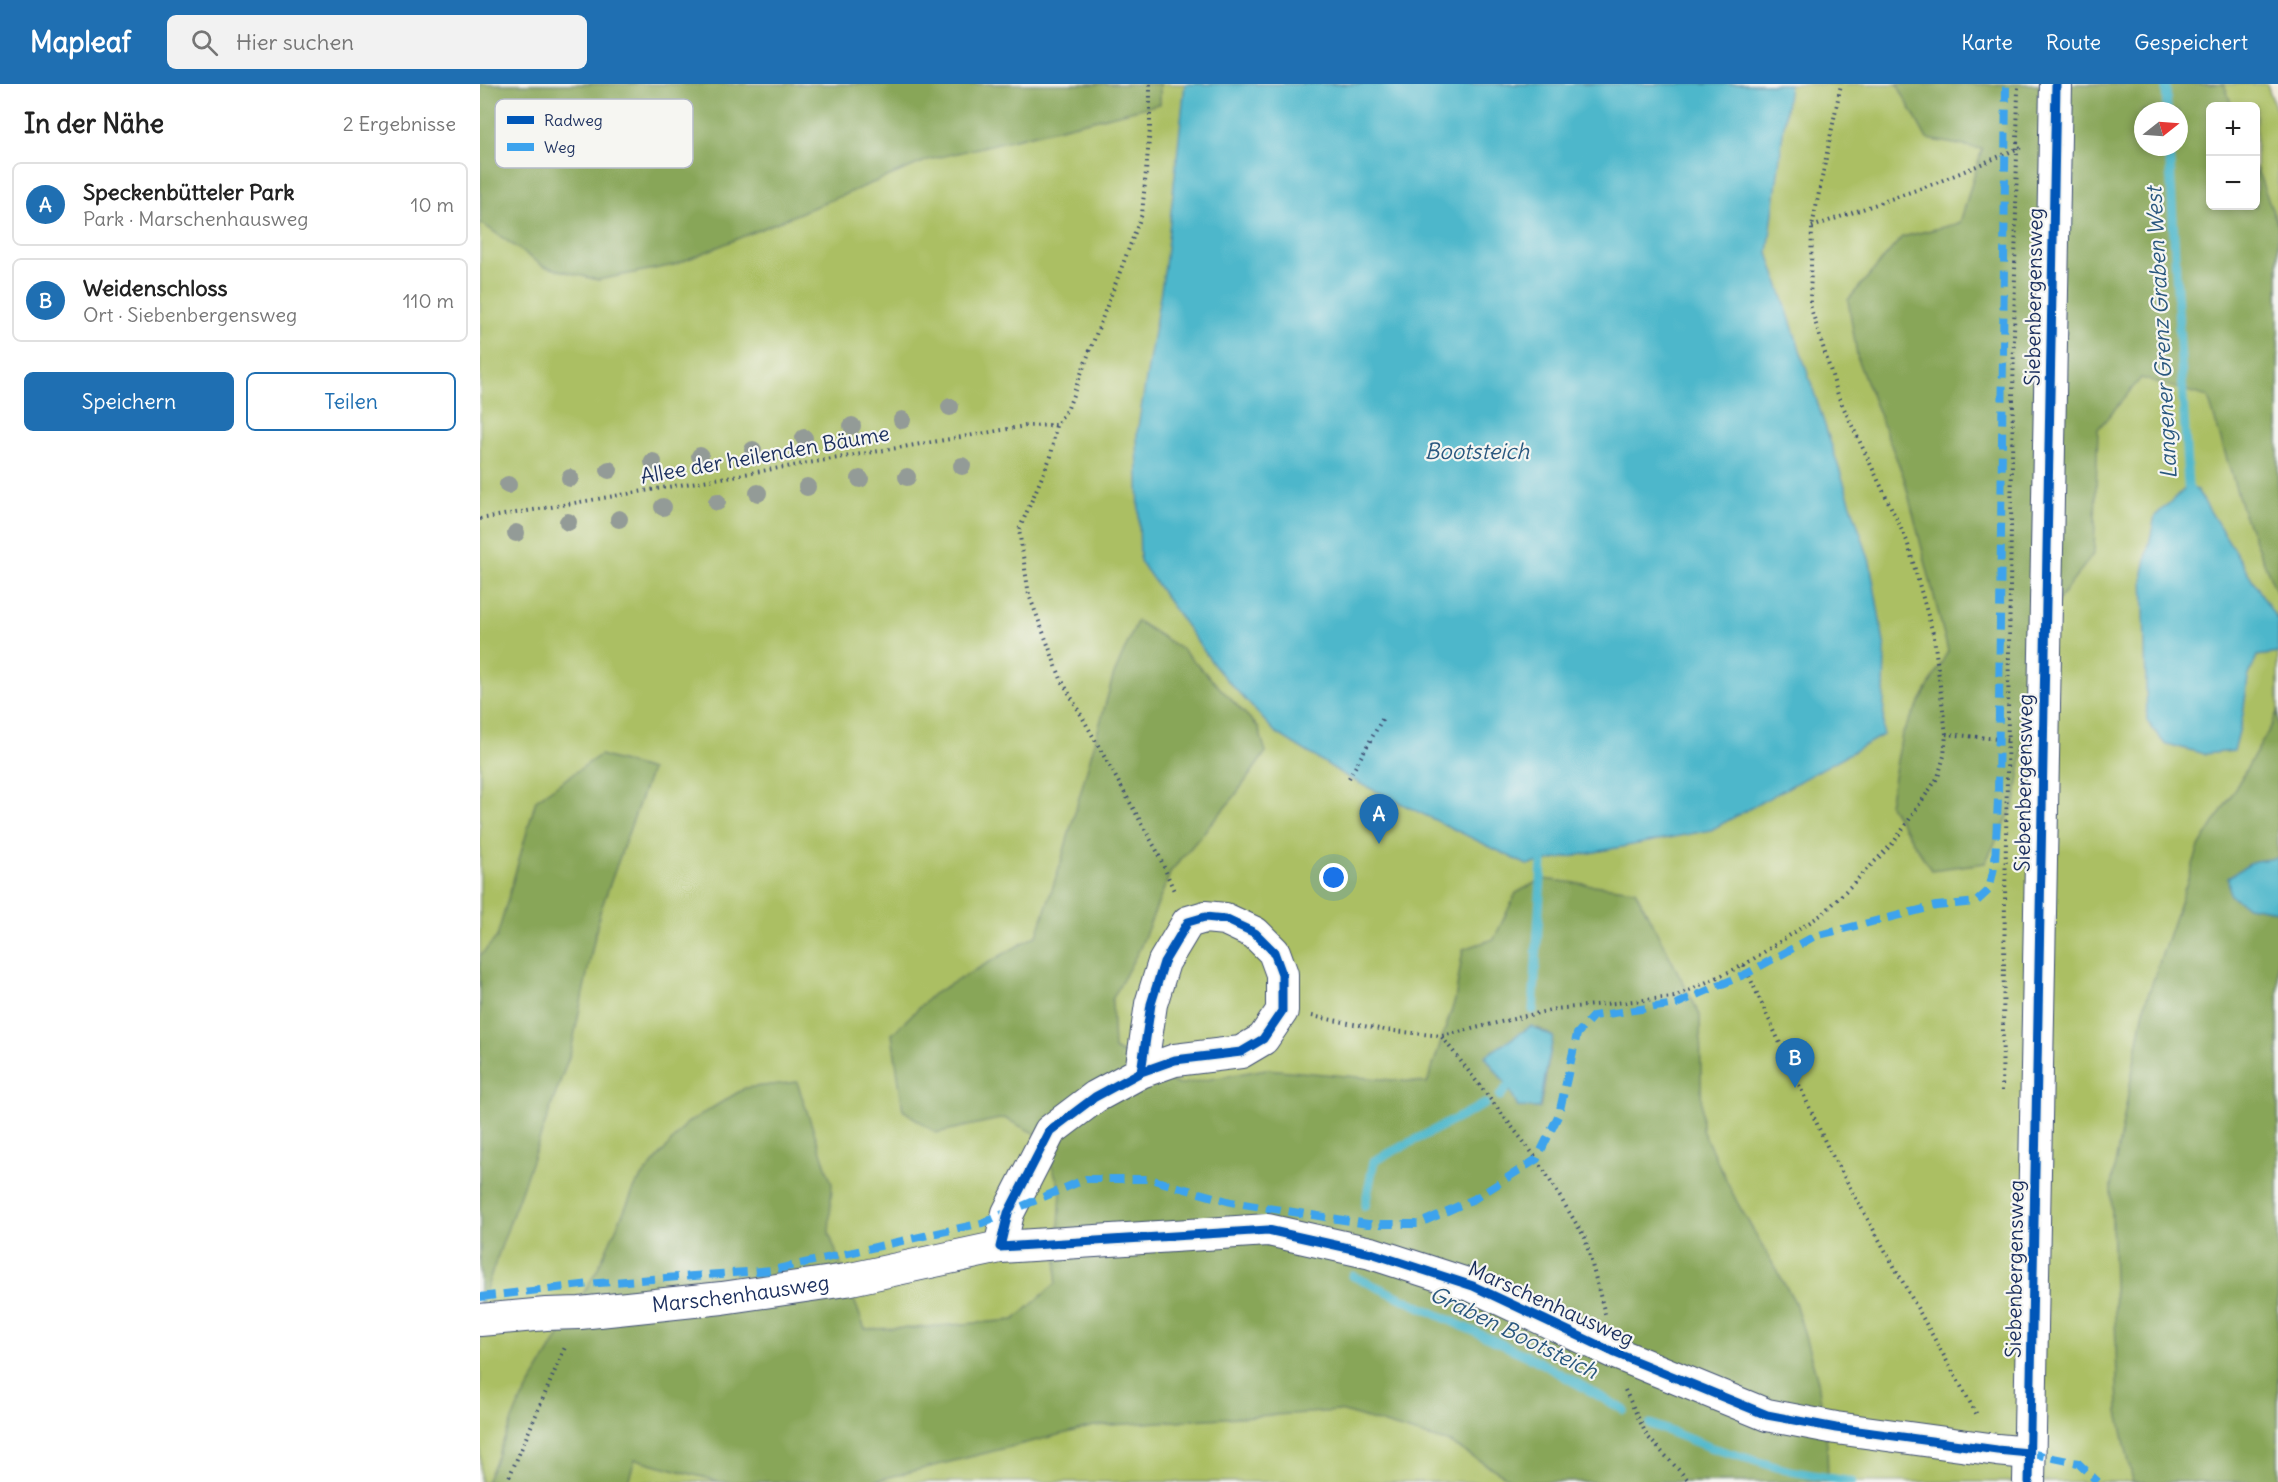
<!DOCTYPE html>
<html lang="de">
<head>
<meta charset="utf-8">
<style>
	:root { --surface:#fff; --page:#f2f2f2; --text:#222; --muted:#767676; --line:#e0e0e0; --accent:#1f6fb2 }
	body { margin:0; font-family:Delius,sans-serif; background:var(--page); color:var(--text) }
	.controls { position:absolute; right:18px; top:18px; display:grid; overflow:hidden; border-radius:9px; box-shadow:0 3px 9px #0003 }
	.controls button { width:54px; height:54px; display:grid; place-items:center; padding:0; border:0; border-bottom:2px solid var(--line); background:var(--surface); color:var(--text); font:30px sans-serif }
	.compass { position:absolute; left:1654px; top:18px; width:54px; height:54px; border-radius:50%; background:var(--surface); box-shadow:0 3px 9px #0003; rotate:73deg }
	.you { position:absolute; left:854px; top:794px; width:21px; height:21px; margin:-15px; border:4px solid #fff; border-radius:50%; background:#1a73e8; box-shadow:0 0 0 9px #1a73e833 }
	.badge { display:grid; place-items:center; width:39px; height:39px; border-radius:50%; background:var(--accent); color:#fff; font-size:20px; font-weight:700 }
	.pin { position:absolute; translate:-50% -50px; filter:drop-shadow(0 2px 3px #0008) }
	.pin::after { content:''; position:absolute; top:32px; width:21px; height:18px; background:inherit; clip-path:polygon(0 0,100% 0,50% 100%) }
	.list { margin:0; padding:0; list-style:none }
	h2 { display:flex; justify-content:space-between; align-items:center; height:78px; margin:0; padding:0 24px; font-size:26px }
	h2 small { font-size:20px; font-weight:400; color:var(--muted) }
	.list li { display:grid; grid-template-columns:39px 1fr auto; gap:18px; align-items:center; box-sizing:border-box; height:84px; margin:0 12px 12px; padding:0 12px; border:2px solid var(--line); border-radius:9px }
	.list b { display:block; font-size:22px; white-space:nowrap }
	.list p { margin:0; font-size:20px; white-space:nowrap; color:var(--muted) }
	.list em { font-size:20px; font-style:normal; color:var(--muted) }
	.actions { display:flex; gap:12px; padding:18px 24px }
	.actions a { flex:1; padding:14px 0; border:2px solid var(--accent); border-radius:9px; text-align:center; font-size:21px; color:var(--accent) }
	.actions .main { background:var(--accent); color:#fff }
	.icon { flex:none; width:33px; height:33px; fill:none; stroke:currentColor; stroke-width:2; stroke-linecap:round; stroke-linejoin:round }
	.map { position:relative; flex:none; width:1798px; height:1398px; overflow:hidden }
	header { display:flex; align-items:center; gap:36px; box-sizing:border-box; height:84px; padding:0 30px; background:var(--accent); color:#fff }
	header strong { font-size:28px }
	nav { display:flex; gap:33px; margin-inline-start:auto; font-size:21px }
	.search { width:420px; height:54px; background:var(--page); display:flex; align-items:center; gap:15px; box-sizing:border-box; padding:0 21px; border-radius:9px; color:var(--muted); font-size:22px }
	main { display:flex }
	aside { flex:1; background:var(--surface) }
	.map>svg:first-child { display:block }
	.green { fill:#abbf63; stroke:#637760; stroke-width:1.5; fill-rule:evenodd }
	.forest { fill:#88a659; stroke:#526a5c; stroke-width:1.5; fill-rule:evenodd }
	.water { fill:#4db7cb; stroke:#347394; stroke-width:1.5 }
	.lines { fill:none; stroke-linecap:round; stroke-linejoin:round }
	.stream { stroke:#4db7cb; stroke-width:9 }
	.minor-casing { stroke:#3b4b71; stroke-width:34 }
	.path { stroke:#3b4b71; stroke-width:4; stroke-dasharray:1.5 4.5; stroke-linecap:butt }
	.minor { stroke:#fff; stroke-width:32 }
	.quiet { stroke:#3da3ed; stroke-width:8; stroke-dasharray:15 8; stroke-linecap:butt }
	.cycleway-casing { stroke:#f6f6f2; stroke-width:13 }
	.cycleway { stroke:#0057b8; stroke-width:9 }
	.tree { fill:#939b97 }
	.labels { text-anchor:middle; stroke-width:4.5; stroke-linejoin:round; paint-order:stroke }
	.street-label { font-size:21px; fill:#1b2f5e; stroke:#f6f6f2 }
	.water-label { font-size:22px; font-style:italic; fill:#2a587f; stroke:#f6f6f2 }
	.key { fill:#f6f6f2; stroke:#b4bac6; stroke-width:1.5 }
	.key-label { font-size:16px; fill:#1b2f5e }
</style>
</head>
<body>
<header>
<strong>Mapleaf</strong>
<div class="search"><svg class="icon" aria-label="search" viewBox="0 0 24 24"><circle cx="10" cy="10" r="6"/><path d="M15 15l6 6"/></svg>Hier suchen</div>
<nav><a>Karte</a><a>Route</a><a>Gespeichert</a></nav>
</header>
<main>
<aside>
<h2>In der Nähe<small>2 Ergebnisse</small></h2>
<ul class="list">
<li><span class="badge">A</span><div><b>Speckenbütteler Park</b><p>Park · Marschenhausweg</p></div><em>10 m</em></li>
<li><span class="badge">B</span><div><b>Weidenschloss</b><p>Ort · Siebenbergensweg</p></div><em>110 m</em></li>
</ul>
<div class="actions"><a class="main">Speichern</a><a>Teilen</a></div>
</aside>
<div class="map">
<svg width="1798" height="1398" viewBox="0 0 1798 1398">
	<rect width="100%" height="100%" fill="#f6f6f2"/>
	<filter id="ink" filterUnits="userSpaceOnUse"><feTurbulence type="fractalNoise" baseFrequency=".0167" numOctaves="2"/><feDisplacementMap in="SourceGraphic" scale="12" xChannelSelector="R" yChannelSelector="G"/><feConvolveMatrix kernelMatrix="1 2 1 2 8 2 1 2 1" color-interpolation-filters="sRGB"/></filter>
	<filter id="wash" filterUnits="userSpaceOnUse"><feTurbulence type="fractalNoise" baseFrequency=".008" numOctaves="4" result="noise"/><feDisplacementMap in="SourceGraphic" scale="24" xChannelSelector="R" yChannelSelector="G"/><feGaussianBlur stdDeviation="1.35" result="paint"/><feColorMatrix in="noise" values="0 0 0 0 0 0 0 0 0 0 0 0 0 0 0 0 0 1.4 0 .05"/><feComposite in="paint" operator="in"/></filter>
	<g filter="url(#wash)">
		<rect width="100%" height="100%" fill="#f2ebda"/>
		<path class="green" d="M 0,0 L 1787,0 L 1798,31 L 1798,1398 L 0,1398 ZM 1730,22 L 1776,22 L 1776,122 L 1730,122 ZM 1663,27 L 1699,27 L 1699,63 L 1663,63 Z"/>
		<path class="forest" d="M 0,0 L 680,0 L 680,20 L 448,76 L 194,181 L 118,196 L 63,182 L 0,138 Z
			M 1417,0 L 1744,0 L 1752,22 L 1730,22 L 1730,122 L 1776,122 L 1776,83 L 1798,141 L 1798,512 L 1763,428 L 1728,313 L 1661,294 L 1618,345 L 1614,469 L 1562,538 L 1535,719 L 1505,779 L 1451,786 L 1409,720 L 1422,650 L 1468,567 L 1424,394 L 1378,277 L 1368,216 L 1422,153 L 1480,139 L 1502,65 L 1447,55 ZM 1663,27 L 1699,27 L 1699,63 L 1663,63 Z
			M 657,537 L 703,566 L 778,643 L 786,668 L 754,713 L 691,787 L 660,864 L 632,916 L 634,965 L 698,1001 L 786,985 L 947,999 L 975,916 L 983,865 L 1014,855 L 1036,809 L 1062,795 L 1155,806 L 1220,931 L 1222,1046 L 1258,1120 L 1315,1218 L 1338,1297 L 1347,1360 L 1348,1398 L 1035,1398 L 970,1359 L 860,1327 L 614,1342 L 390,1398 L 241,1398 L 155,1375 L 148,1398 L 6,1398 L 39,1320 L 117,1186 L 157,1099 L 207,1039 L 265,1004 L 317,998 L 352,1100 L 349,1149 L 385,1245 L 433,1244 L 534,1236 L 576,1199 L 581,1106 L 560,1052 L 524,1034 L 456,1049 L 423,1026 L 412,950 L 453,910 L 557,851 L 581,778 L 633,593 ZM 1058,944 L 1073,953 L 1060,1024 L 1038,1023 L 1028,1003 L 1005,972 Z
			M 1798,625 L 1798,1398 L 1653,1398 L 1638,1328 L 1631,1102 L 1665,920 L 1719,763 L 1752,710 L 1792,641 Z
			M 120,671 L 171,686 L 120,828 L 91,967 L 0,1222 L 0,872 L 17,853 L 56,716 Z"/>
		<path class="water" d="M 705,0 L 1309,0 L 1288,169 L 1390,478 L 1405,565 L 1403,651 L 1231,746 L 1047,781 L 869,694 L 795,648 L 736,584 L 660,477 L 657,349 L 685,182 Z
			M 1708,402 L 1717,406 L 1798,537 L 1798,569 L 1777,572 L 1768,594 L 1763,631 L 1754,667 L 1724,670 L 1684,659 L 1667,637 L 1663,489 L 1675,432 Z
			M 1798,774 L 1798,827 L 1767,822 L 1750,811 L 1748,793 L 1775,777 Z
			M 1051,942 L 1073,953 L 1059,1024 L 1038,1023 L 1028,1003 L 1005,972 Z"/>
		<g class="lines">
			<path class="stream" d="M 1686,0 L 1687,27
				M 1689,63 L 1708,402 L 1712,412
				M 1053,926 L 1062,778
				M 1020,1012 L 1035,993
				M 885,1122 L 894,1077 L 1005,1020
				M 873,1192 L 1054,1275 L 1144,1326
				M 1170,1340 L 1232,1364 L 1310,1387 L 1372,1398"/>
		</g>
	</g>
	<g filter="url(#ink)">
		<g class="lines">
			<g class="minor-casing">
				<g id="minor">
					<path d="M 520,1163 L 528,1129 L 570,1047 L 615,1013 L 661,988 L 695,976 L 761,968 L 783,955 L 802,927 L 802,890 L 794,868 L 775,849 L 745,835 L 725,833 L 708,838 L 684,878 L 671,920 L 661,988"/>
					<path id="s1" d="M 0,1236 L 66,1230 L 100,1229 L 242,1214 L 366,1196 L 520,1163 L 788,1146 L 891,1169 L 993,1202 L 1133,1268 L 1287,1331 L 1356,1344 L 1517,1366 L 1549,1369"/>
					<path d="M 1549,1398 L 1576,0"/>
				</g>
			</g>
			<path class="path" d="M 670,0 L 670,45 L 662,130 L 588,324 L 576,341 L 571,372 L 539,446 L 549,511 L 581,595 L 677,767 L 695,809
				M 1332,143 L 1456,99 L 1544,62
				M 0,435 L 546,342 L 576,341
				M 1466,650 L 1529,656
				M 869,694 L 904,632
				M 1264,881 L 1348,1064 L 1497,1331
				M 832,932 L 905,946 L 962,952 L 1075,925 L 1194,913 L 1264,881 L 1344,829 L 1414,758 L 1458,693 L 1464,672 L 1466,650 L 1454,553 L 1427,457 L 1359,314 L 1330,221 L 1332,143 L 1361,0
				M 962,953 L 1057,1075 L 1105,1154 L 1125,1230
				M 1522,1007 L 1538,0
				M 1145,1306 L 1167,1352 L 1210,1398
				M 27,1398 L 86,1261"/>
			<use href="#minor" class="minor"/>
			<path class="quiet" d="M 0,1213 L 119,1199 L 293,1186 L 502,1139 L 606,1095 L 670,1095 L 751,1118 L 888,1140 L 938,1140 L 994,1115 L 1057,1075 L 1079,1030 L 1097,950 L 1113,932 L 1196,920 L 1268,889 L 1335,852 L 1456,822 L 1496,818 L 1509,806 L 1515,779 L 1518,714 L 1526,0
				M 1549,1369 L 1598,1379 L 1618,1398"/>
			<g class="cycleway-casing">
				<path id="cycleway" d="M 661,988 L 671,920 L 684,878 L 708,838 L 725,833 L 745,835 L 775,849 L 794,868 L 802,890 L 802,927 L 783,955 L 761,968 L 695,976 L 661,988 L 615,1013 L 570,1047 L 528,1129 L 520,1163 L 788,1146 L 891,1169 L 993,1202 L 1133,1268 L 1287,1331 L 1356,1344 L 1517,1366 L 1549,1369
					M 1549,1398 L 1576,0"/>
			</g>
			<use href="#cycleway" class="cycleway"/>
		</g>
		<g class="tree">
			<circle cx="470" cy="323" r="9"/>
			<circle cx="422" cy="336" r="9"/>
			<circle cx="372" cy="342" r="9"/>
			<circle cx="324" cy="354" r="9"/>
			<circle cx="273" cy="366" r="9"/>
			<circle cx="220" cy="372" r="9"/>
			<circle cx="173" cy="378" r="9"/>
			<circle cx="482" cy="382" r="9"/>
			<circle cx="129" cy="386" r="9"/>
			<circle cx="427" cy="393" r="9"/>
			<circle cx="90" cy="394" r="9"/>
			<circle cx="380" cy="395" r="9"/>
			<circle cx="28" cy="401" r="9"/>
			<circle cx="327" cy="403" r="9"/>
			<circle cx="278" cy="409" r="9"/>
			<circle cx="237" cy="418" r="9"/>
			<circle cx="183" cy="423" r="9"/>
			<circle cx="139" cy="435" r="9"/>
			<circle cx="88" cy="438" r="9"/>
			<circle cx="36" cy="449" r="9"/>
		</g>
	</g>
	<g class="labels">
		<g class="street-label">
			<text transform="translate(1554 213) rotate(-89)" y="7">Siebenbergensweg</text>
			<text transform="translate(285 371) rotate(-10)" y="7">Allee der heilenden Bäume</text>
			<text transform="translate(1544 699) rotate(-89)" y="7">Siebenbergensweg</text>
			<text transform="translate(1535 1185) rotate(-89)" y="7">Siebenbergensweg</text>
			<text dy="7" stroke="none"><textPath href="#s1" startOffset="262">Marschenhausweg</textPath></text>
			<text transform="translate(1071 1220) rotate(24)" y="7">Marschenhausweg</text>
		</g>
		<g class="water-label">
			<text transform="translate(1681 249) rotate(-93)" y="8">Langener Grenz Graben West</text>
			<text x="997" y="375">Bootsteich</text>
			<text transform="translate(1034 1248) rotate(26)" y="8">Graben Bootsteich</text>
		</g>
	</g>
	<rect x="15" y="15" width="198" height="69" rx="9" class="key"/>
	<rect x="27" y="32" width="27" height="8" fill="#0057b8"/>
	<rect x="27" y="59" width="27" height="8" fill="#3da3ed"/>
	<g class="key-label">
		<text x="64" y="42">Radweg</text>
		<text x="64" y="69">Weg</text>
	</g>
</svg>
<div class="controls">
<button>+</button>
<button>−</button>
</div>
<svg class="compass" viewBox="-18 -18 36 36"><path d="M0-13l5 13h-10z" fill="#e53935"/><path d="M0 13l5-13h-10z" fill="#767676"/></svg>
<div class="you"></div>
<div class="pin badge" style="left:899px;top:760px">A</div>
<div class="pin badge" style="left:1315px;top:1004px">B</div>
</div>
</main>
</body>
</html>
